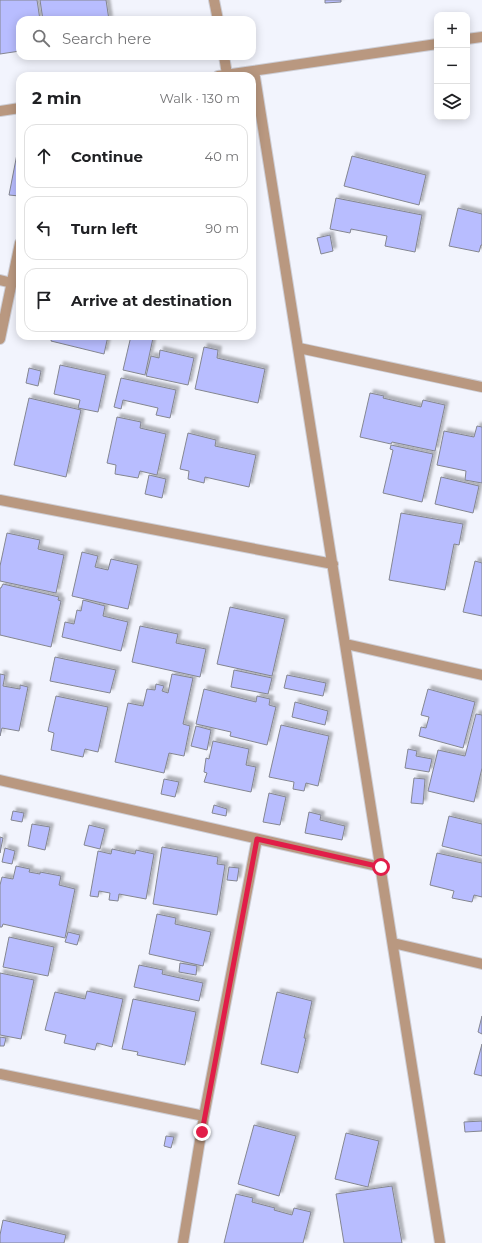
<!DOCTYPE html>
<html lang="en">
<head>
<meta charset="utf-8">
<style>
	:root { --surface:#fff; --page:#f2f2f2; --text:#202124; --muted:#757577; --line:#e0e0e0 }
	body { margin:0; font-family:Montserrat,sans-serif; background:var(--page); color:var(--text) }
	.controls { position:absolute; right:12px; top:12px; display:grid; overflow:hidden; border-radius:8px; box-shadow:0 2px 10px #0003 }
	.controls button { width:36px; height:36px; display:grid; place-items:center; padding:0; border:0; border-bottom:1px solid var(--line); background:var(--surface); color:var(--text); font:20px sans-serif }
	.stop { position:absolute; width:12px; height:12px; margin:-9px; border:3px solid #e11d48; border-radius:50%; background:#fff }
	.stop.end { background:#e11d48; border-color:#fff; box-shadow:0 1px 4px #0008 }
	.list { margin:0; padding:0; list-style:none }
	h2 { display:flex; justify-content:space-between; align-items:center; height:52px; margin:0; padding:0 16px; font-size:17px }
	h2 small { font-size:13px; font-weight:400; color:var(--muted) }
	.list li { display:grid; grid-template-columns:26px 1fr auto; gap:12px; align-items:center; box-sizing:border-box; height:64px; margin:0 8px 8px; padding:0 8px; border:1px solid var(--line); border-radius:12px }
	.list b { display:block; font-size:15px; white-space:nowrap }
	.list em { font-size:13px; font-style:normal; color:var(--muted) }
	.icon { flex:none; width:22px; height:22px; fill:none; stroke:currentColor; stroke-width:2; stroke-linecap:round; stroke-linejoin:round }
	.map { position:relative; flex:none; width:482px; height:1243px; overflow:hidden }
	.search { position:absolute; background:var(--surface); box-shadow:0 2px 10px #0003; left:16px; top:16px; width:240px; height:44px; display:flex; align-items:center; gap:10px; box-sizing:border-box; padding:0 14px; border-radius:12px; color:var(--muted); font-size:15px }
	.panel { position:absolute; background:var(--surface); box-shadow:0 2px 10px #0003; left:16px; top:72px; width:240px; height:268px; border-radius:12px }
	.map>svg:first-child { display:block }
	.building { fill:#b8bdff; stroke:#848690; filter:url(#shadow) }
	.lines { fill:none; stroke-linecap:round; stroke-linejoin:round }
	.minor-casing { stroke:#cecfd7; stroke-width:12 }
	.minor { stroke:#b99880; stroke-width:10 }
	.route { stroke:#e11d48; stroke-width:5 }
</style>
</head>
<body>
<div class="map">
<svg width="482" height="1243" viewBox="0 0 482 1243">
	<defs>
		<filter id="shadow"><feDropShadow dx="3.5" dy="-3.5" stdDeviation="1" flood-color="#0004"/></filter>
	</defs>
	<rect width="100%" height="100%" fill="#f2f4fd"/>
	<path class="building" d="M 0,0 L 37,0 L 40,20 L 20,20 L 20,51 L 0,54 Z
		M 40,0 L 106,0 L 109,20 L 43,20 Z
		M 325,0 L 341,0 L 341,2 L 325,3 Z
		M 17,154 L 20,155 L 20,189 L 19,196 L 9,195 Z
		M 352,156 L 426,175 L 419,205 L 344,186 Z
		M 336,198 L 422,215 L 415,252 L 385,246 L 387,236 L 351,229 L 350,233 L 330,229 Z
		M 458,208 L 482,214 L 482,245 L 481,245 L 479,252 L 449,246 Z
		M 330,235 L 333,251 L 321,254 L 317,238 Z
		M 52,336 L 108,336 L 104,354 L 51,341 Z
		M 131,336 L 144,336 L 153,338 L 145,375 L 123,370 Z
		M 204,347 L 218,350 L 217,358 L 265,369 L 258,403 L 195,389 Z
		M 160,350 L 194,358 L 188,385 L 146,376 L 151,356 L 159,358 Z
		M 60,365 L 106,375 L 98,412 L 78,408 L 80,400 L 54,394 Z
		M 29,368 L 41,371 L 38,386 L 26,383 Z
		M 121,378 L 176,390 L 170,418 L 156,415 L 158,408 L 123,400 L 121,409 L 114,407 Z
		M 370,393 L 384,396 L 383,398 L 421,407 L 423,400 L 445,405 L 435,451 L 392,442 L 391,444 L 360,437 Z
		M 29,398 L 81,410 L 66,477 L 14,465 Z
		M 117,417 L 141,422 L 140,428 L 166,434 L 157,475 L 140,471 L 138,478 L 115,474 L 116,465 L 107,463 Z
		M 477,426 L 482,427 L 482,483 L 465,480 L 466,471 L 437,465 L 444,431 L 474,437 Z
		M 188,433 L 216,440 L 215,446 L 256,455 L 249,487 L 205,477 L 204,483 L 188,479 L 189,471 L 180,469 Z
		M 391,445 L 433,454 L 422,502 L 383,493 L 393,450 L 390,449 Z
		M 149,475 L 166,479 L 162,498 L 145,494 Z
		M 441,477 L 479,486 L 473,513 L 435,504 Z
		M 401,513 L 463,524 L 459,545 L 454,544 L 445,590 L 389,580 Z
		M 7,533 L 40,540 L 38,549 L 64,555 L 56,593 L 0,581 L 0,566 Z
		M 82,552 L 98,556 L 95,567 L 108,570 L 111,559 L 138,565 L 128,609 L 72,596 Z
		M 475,561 L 482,563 L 482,616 L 463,612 Z
		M 3,584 L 59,597 L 58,600 L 61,601 L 51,647 L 0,635 L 0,588 L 1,588 Z
		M 83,600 L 105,606 L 103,616 L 128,622 L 121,651 L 62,637 L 65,622 L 74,624 L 77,610 L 81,611 Z
		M 230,607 L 285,619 L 272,676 L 217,664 Z
		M 140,626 L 178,634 L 176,643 L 206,649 L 200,677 L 132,662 Z
		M 55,657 L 116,670 L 110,693 L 50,681 Z
		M 234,670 L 272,678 L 268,694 L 231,687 Z
		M 0,674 L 5,675 L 3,686 L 20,689 L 20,685 L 28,687 L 19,731 L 2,728 L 0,736 Z
		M 172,674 L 193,678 L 183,724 L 190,726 L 184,756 L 169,753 L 164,773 L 115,762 L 128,703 L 143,706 L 147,689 L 155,690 L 156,684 L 164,686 L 162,691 L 168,693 Z
		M 287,675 L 326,683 L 323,696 L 284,688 Z
		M 204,689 L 256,702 L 257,696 L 270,699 L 269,705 L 276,707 L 267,745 L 230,736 L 231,732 L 196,724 Z
		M 428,689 L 475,702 L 463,748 L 419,736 L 421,727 L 426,728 L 429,717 L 421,715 Z
		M 56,696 L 108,707 L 98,752 L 85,749 L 83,757 L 51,750 L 54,733 L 48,731 Z
		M 295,702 L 328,711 L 325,725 L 292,717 Z
		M 476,714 L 482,715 L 482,768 L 474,802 L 428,791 L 438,750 L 465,756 Z
		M 281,725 L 329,736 L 318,786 L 306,783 L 304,791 L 293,789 L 294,782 L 269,777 Z
		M 196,726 L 211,730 L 207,750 L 191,746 Z
		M 213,741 L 249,749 L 246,765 L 256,767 L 251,792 L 204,782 L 207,773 L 204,772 L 206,758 L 209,759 Z
		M 408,749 L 417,751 L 416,756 L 432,759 L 429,772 L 405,768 Z
		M 414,778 L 425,779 L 423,804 L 411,803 Z
		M 164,779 L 179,782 L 175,797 L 161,794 Z
		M 269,793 L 286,797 L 280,825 L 263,822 Z
		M 214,805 L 227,809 L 226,816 L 212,813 Z
		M 13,811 L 24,813 L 22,822 L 11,820 Z
		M 309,812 L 321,815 L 320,820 L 345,826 L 342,840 L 305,833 Z
		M 449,816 L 482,824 L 482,856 L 442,846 Z
		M 32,824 L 50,827 L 45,850 L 28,846 Z
		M 89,825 L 105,829 L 100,849 L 84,845 Z
		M 0,837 L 3,838 L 0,853 Z
		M 162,847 L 218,857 L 217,864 L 225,865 L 217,915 L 153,904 Z
		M 5,848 L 15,851 L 12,864 L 2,862 Z
		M 112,849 L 135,854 L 136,850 L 154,854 L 146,899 L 119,894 L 118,901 L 109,900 L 110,893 L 99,891 L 98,897 L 90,896 L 98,851 L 111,854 Z
		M 437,853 L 482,863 L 482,897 L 474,895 L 472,902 L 452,898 L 454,891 L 430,885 Z
		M 16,866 L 30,869 L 29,872 L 40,874 L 40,872 L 61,876 L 59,885 L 75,889 L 65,938 L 3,924 L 2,927 L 0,927 L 0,885 L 2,877 L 13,879 Z
		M 229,867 L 239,868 L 237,881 L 227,880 Z
		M 157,914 L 176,918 L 175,924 L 211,932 L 203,966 L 149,954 Z
		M 68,932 L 80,935 L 77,945 L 65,942 Z
		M 9,937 L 54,947 L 48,976 L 3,967 Z
		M 180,963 L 197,966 L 196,975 L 179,972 Z
		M 139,965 L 163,970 L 162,974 L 203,983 L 199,1001 L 134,987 Z
		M 0,973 L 34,980 L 21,1039 L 0,1035 Z
		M 87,991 L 123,999 L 112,1047 L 97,1043 L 95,1050 L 64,1043 L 66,1035 L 45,1030 L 55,992 L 85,999 Z
		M 277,992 L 312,1001 L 304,1038 L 306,1038 L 298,1073 L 261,1064 Z
		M 133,999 L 196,1012 L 185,1065 L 137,1055 L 138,1052 L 122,1049 Z
		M 482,1016 L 482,1034 L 478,1032 Z
		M 0,1037 L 6,1038 L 4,1046 L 0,1046 Z
		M 482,1044 L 482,1076 L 474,1074 Z
		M 482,1121 L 482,1131 L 465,1132 L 464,1122 Z
		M 254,1125 L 296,1136 L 279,1196 L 238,1184 Z
		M 346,1133 L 379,1141 L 368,1187 L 335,1179 Z
		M 166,1136 L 174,1137 L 171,1148 L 164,1146 Z
		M 392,1186 L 402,1243 L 344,1243 L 336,1194 Z
		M 236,1194 L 253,1198 L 252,1202 L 275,1208 L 274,1210 L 292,1215 L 294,1208 L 311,1212 L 303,1243 L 224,1243 Z
		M 3,1220 L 66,1235 L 64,1243 L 0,1243 L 0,1235 Z"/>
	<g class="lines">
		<g class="minor-casing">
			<path id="minor" d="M 214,0 L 218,20
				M 467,39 L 482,37
				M 224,56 L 227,74
				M 254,71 L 440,1243
				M 218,76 L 437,44
				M 0,111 L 20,108
				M 0,280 L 12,283
				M 0,339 L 20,243
				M 299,348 L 482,387
				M 0,500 L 333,564
				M 346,644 L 482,675
				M 0,780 L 381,867
				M 393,943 L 482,964
				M 0,1074 L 204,1116 L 183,1243
				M 204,1116 L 257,839"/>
		</g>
		<use href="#minor" class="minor"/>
	</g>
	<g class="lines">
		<path class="route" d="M 202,1132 L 257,839 L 381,867"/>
	</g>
</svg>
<div class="controls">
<button>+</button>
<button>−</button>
<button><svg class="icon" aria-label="layers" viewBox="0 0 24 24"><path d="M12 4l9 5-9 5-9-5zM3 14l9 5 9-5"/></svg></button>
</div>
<div class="stop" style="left:381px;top:867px"></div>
<div class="stop end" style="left:202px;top:1132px"></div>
<div class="search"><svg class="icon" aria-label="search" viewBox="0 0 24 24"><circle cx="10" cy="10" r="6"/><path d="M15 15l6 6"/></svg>Search here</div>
<section class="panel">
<h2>2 min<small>Walk · 130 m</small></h2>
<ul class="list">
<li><svg class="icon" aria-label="ahead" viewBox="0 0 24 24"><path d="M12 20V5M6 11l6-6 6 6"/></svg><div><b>Continue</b></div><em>40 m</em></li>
<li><svg class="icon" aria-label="left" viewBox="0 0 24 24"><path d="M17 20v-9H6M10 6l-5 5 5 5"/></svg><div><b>Turn left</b></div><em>90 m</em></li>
<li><svg class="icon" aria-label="arrive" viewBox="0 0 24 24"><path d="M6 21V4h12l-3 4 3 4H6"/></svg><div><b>Arrive at destination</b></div></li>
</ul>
</section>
</div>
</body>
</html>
